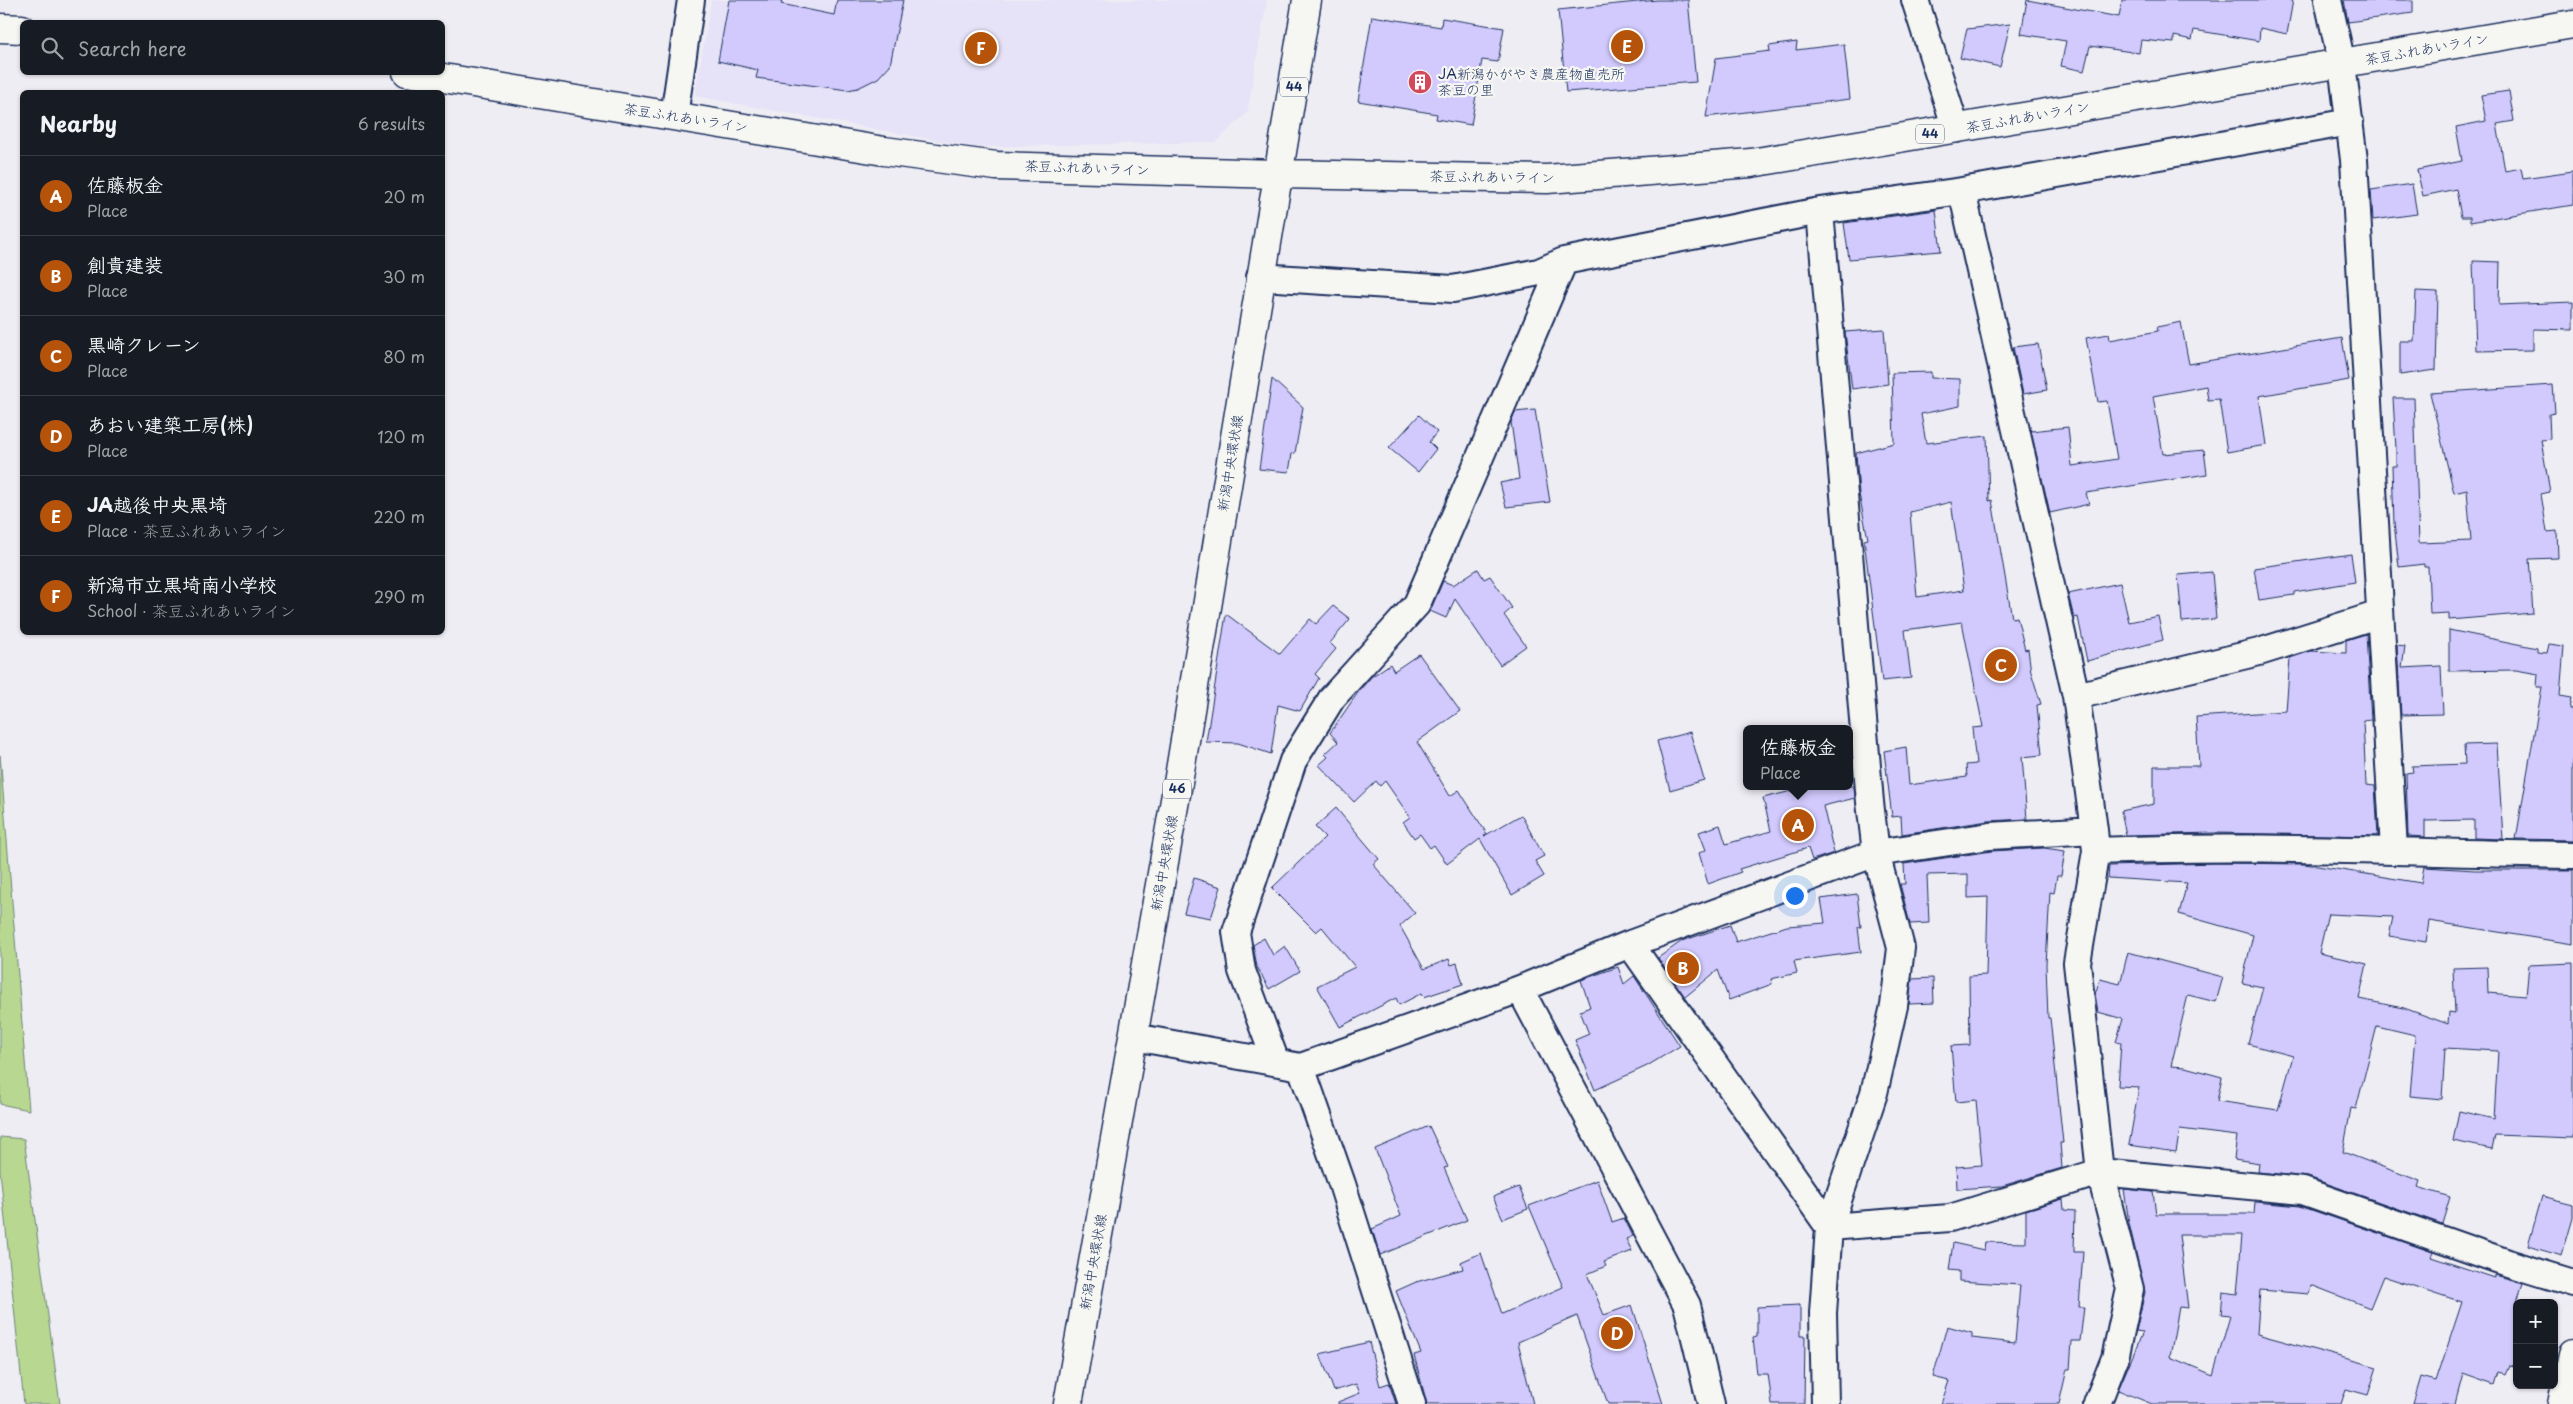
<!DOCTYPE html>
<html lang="en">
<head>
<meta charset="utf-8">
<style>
	:root { --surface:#171b24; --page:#20242c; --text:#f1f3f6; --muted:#9ea1a6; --line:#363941; --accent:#b45309 }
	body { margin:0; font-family:"Playpen Sans","Klee One",sans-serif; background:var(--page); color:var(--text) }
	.controls { position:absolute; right:15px; bottom:15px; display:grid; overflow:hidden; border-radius:8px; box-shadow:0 1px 4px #0004 }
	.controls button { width:45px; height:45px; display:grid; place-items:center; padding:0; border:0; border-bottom:1px solid var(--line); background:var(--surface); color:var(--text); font:25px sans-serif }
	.you { position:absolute; left:1794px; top:895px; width:18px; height:18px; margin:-12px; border:4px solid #fff; border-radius:50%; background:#1a73e8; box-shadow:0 0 0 8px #1a73e833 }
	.badge { display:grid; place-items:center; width:32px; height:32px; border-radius:50%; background:var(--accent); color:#fff; font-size:16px; font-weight:700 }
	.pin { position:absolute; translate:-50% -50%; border:2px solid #fff; box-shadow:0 1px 5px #0006 }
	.popup { position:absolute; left:1743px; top:725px; width:110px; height:65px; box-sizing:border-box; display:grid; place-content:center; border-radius:8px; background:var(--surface); filter:drop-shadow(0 1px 4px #0005); font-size:16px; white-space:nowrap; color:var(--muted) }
	.popup b { font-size:19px; color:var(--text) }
	.popup::after { content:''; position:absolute; left:50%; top:100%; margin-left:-10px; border:10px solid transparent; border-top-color:var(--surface) }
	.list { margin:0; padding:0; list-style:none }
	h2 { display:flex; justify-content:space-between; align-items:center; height:65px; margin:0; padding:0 20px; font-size:21px }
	h2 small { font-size:16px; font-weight:400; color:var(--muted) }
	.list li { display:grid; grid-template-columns:32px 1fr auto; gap:15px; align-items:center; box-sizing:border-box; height:80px; padding:0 20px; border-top:1px solid var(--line) }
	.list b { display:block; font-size:19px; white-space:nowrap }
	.list p { margin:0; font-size:16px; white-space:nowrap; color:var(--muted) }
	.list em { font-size:16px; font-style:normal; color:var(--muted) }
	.icon { flex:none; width:28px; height:28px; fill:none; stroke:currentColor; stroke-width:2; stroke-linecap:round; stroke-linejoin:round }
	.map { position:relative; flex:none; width:2573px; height:1404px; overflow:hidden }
	.search { position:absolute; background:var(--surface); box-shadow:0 1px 4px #0004; left:20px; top:20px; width:425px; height:55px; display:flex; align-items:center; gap:12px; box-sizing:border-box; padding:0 18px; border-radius:8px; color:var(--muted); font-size:19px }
	.panel { position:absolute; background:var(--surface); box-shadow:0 1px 4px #0004; left:20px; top:90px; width:425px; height:545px; border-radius:8px }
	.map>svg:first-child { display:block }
	.built { fill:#e6e2f7 }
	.green { fill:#b8d891; stroke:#6a8478 }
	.building { fill:#d2cafd; stroke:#1b2f5e; fill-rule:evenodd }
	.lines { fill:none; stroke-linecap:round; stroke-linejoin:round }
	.minor-casing { stroke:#1b2f5e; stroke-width:30 }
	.tertiary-casing { stroke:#1b2f5e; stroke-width:31 }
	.primary-casing { stroke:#1b2f5e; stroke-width:31 }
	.minor { stroke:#f6f6f2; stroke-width:26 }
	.tertiary { stroke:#f6f6f2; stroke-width:28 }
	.primary { stroke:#f6f6f2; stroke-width:28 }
	.labels { text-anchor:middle; stroke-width:4.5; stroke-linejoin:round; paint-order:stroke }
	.shield { fill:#f6f6f2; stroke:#5d6b8a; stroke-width:1 }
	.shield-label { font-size:12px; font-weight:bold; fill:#1b2f5e }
	.street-label { font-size:14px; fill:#1b2f5e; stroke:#f6f6f2 }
	.poi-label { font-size:14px; fill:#1b2f5e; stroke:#f6f6f2; text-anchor:start }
</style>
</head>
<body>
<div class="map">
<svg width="2573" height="1404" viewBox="0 0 2573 1404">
	<rect width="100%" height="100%" fill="#efedf4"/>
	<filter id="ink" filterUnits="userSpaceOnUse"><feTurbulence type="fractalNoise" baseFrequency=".02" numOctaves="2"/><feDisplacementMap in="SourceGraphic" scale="10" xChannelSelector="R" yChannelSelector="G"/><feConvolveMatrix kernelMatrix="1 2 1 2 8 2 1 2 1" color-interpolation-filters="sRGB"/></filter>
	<g filter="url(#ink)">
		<path class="built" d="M 711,0 L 1267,0 L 1247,113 L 1216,142 L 974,147 L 695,96 Z"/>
		<path class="green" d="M 0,755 L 29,1110 L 0,1104 Z
			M 0,1137 L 24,1139 L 60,1404 L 24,1404 L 0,1171 Z"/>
		<path class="building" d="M 729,0 L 782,0 L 781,4 L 834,15 L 837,0 L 903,0 L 890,65 L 878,78 L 858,88 L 848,90 L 756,78 L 758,70 L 718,61 Z
			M 1657,0 L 1688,0 L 1696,82 L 1566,92 L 1558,10 Z
			M 2027,0 L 2119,17 L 2122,0 L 2293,0 L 2287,34 L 2260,28 L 2259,41 L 2194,30 L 2192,40 L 2174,36 L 2174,43 L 2141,40 L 2139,53 L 2090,46 L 2084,71 L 2061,66 L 2066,41 L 2021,34 Z
			M 2344,0 L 2413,0 L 2413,13 L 2348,22 Z
			M 1372,16 L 1441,27 L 1442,18 L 1504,28 L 1498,62 L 1482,60 L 1471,125 L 1436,119 L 1437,114 L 1358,101 Z
			M 2010,24 L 2000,67 L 1960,58 L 1967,29 Z
			M 1797,42 L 1796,50 L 1844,44 L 1850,99 L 1706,117 L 1716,58 L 1770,51 L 1769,46 Z
			M 2509,91 L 2514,121 L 2497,124 L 2505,171 L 2521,168 L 2523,178 L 2573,171 L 2573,205 L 2470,222 L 2470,217 L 2461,217 L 2456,189 L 2423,196 L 2417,170 L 2462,161 L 2456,127 L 2486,121 L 2481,95 Z
			M 2412,184 L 2417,214 L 2373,220 L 2371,190 Z
			M 1936,210 L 1941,251 L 1849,259 L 1844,223 Z
			M 2473,261 L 2500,262 L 2499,305 L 2573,302 L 2573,330 L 2533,329 L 2533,350 L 2476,351 Z
			M 2416,291 L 2438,292 L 2436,370 L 2400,375 L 2400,341 L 2414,341 Z
			M 2181,322 L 2189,364 L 2342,338 L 2349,380 L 2259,396 L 2266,445 L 2227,452 L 2219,399 L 2208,400 L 2206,386 L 2153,396 L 2163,454 L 2204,450 L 2207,474 L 2086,493 L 2089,504 L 2050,513 L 2031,431 L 2068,427 L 2072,466 L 2117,459 L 2107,401 L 2098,402 L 2086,338 L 2109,334 L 2110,340 L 2158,331 L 2157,327 Z
			M 1884,329 L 1888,384 L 1852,389 L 1845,332 Z
			M 2038,344 L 2047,390 L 2023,394 L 2013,347 Z
			M 1931,372 L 1931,378 L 1960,379 L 1960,406 L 1921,414 L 1926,443 L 1987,436 L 1989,501 L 1992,500 L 2012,618 L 2017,617 L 2025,650 L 2028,649 L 2031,672 L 2041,704 L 2037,705 L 2042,755 L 2022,757 L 2027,819 L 1988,821 L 1902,834 L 1901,816 L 1892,817 L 1884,751 L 1906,747 L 1909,785 L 1967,777 L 1966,765 L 1976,764 L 1972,728 L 1983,727 L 1962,622 L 1905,630 L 1911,678 L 1882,681 L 1864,540 L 1868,539 L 1859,494 L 1856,453 L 1894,443 L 1892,373 ZM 1951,502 L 1964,590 L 1917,597 L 1910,512 Z
			M 1272,379 L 1303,407 L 1295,453 L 1292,454 L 1289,472 L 1259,469 Z
			M 2553,385 L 2555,413 L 2549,414 L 2550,439 L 2541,440 L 2550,492 L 2541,494 L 2547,532 L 2557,531 L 2558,558 L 2529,559 L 2533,613 L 2449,620 L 2449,613 L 2430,614 L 2428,567 L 2424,567 L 2424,564 L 2399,567 L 2394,523 L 2392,466 L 2396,466 L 2396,449 L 2393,398 L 2414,398 L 2419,543 L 2471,541 L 2467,490 L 2454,493 L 2430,393 Z
			M 1535,410 L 1550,502 L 1506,507 L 1500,483 L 1519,479 L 1511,422 L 1515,412 Z
			M 1419,415 L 1437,432 L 1429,442 L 1436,449 L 1418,472 L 1389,448 Z
			M 2351,554 L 2355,582 L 2294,592 L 2294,595 L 2259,600 L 2254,568 Z
			M 1478,569 L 1484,579 L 1490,576 L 1512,608 L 1504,615 L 1526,646 L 1500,665 L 1455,599 L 1446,618 L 1430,611 L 1443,581 L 1453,585 Z
			M 2212,572 L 2216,619 L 2182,622 L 2178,575 Z
			M 2120,583 L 2129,622 L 2158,616 L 2163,640 L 2087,661 L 2078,617 L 2074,618 L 2068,594 Z
			M 1333,606 L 1350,619 L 1330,643 L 1336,649 L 1315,674 L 1319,678 L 1300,711 L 1278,705 L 1271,754 L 1238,743 L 1206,742 L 1226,614 L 1280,654 L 1310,619 L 1316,624 Z
			M 2449,630 L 2537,648 L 2537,652 L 2547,653 L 2549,644 L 2564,646 L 2560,696 L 2572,698 L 2570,709 L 2573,709 L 2573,840 L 2516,839 L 2542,687 L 2537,687 L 2538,674 L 2516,670 L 2449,671 Z
			M 2366,634 L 2371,720 L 2363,721 L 2366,785 L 2375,786 L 2378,836 L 2215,833 L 2126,835 L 2121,811 L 2154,804 L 2154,766 L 2199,766 L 2196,717 L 2286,711 L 2290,658 L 2311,651 L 2346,653 L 2346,640 Z
			M 2397,645 L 2405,646 L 2402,668 L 2441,666 L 2443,714 L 2401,715 Z
			M 1419,654 L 1460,711 L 1417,742 L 1450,796 L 1459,790 L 1487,834 L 1484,836 L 1521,815 L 1544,856 L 1535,861 L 1544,876 L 1512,895 L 1480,839 L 1447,864 L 1434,845 L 1430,848 L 1420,834 L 1414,838 L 1403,822 L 1410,817 L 1385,781 L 1380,786 L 1376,781 L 1354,802 L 1319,765 L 1328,757 L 1325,754 L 1338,742 L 1330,733 L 1359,691 L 1371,677 L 1390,664 L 1394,671 Z
			M 1690,732 L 1704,780 L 1670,790 L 1657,741 Z
			M 2497,744 L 2503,839 L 2474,838 L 2474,820 L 2425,821 L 2425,837 L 2408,836 L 2406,773 L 2413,772 L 2412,766 L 2465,764 L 2464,745 Z
			M 1812,786 L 1854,786 L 1855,798 L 1823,806 L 1834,853 L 1812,860 L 1808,848 L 1739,869 L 1741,872 L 1708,884 L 1699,853 L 1706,850 L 1699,832 L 1720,825 L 1726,844 L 1771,831 L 1763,798 Z
			M 1336,808 L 1379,859 L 1373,864 L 1415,913 L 1400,926 L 1424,969 L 1449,959 L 1451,965 L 1457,963 L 1463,984 L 1424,997 L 1422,993 L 1399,1005 L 1396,998 L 1340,1027 L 1317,986 L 1355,967 L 1322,927 L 1316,932 L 1272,888 L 1325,837 L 1315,827 Z
			M 2044,848 L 2065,851 L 2061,876 L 2057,876 L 2054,893 L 2050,892 L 2046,965 L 2048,1018 L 2050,1018 L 2063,1143 L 2060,1143 L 2062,1168 L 2002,1186 L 1957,1189 L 1956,1167 L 1982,1165 L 1976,1100 L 1956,1102 L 1951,1046 L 1970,1045 L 1969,976 L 1986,975 L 1988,897 L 1968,898 L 1968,874 L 1927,875 L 1929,923 L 1910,924 L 1900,884 L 1905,884 L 1904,864 L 1992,851 Z
			M 2215,863 L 2305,864 L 2421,883 L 2424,867 L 2475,870 L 2573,870 L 2573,944 L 2429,921 L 2426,942 L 2389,936 L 2393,917 L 2328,914 L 2319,953 L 2367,964 L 2359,999 L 2404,1008 L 2448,1024 L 2449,1012 L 2455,1013 L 2453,968 L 2487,967 L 2488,993 L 2526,996 L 2529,965 L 2573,963 L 2573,1138 L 2495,1135 L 2492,1149 L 2453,1141 L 2459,1111 L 2494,1119 L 2498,1051 L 2445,1048 L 2442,1099 L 2410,1096 L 2415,1035 L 2377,1026 L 2356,1109 L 2351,1108 L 2343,1152 L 2420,1181 L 2418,1187 L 2450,1197 L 2442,1224 L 2308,1177 L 2258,1172 L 2259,1163 L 2234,1159 L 2237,1136 L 2180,1129 L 2176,1152 L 2129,1145 L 2139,1087 L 2118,1086 L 2121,1043 L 2116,1042 L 2123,1019 L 2098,1012 L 2095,994 L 2100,979 L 2120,984 L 2128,952 L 2223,977 L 2216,1002 L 2188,995 L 2171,1066 L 2185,1067 L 2222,1077 L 2217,1101 L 2278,1110 L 2293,1056 L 2248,1044 L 2263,987 L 2242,983 L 2253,935 L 2179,914 L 2187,883 L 2108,878 L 2109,866 Z
			M 1194,878 L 1221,887 L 1211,918 L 1184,913 Z
			M 1857,894 L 1861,927 L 1858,927 L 1861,952 L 1794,961 L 1797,973 L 1771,979 L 1772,984 L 1729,1000 L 1718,970 L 1685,997 L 1658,958 L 1682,941 L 1730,925 L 1736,942 L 1787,926 L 1825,923 L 1821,899 Z
			M 1264,938 L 1273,955 L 1285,946 L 1300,971 L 1269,989 L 1257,967 L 1253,945 Z
			M 1618,967 L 1624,984 L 1634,976 L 1680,1046 L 1647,1066 L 1595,1090 L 1575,1040 L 1589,1034 L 1580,1011 L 1590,1007 L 1581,980 Z
			M 1933,978 L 1934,1003 L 1909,1004 L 1912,979 Z
			M 1429,1126 L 1448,1167 L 1444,1168 L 1467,1220 L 1380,1255 L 1372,1229 L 1401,1216 L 1375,1149 Z
			M 1597,1180 L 1612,1222 L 1624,1218 L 1633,1236 L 1626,1239 L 1632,1251 L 1604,1262 L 1606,1266 L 1587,1274 L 1604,1315 L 1632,1305 L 1663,1404 L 1608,1404 L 1577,1316 L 1518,1342 L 1533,1404 L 1427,1404 L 1414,1355 L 1421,1353 L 1396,1291 L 1416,1282 L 1463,1269 L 1461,1262 L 1481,1253 L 1502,1314 L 1563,1287 L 1529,1206 Z
			M 1519,1187 L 1528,1209 L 1503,1219 L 1493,1197 Z
			M 2124,1189 L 2153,1192 L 2156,1214 L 2254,1214 L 2255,1202 L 2300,1206 L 2433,1252 L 2431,1257 L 2495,1278 L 2495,1275 L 2523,1283 L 2517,1301 L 2517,1367 L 2509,1365 L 2505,1374 L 2498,1372 L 2494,1385 L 2463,1374 L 2455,1404 L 2413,1404 L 2421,1377 L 2436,1381 L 2462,1302 L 2383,1276 L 2370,1308 L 2311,1285 L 2309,1294 L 2260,1290 L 2257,1334 L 2377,1367 L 2368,1395 L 2346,1389 L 2341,1404 L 2152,1404 L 2118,1390 L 2143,1332 L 2136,1331 L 2145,1292 L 2129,1223 ZM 2179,1235 L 2242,1235 L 2237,1294 L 2223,1292 L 2221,1315 L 2230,1316 L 2213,1375 L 2170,1357 L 2179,1307 L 2188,1308 Z
			M 2542,1196 L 2573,1204 L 2573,1218 L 2562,1256 L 2528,1246 Z
			M 2063,1199 L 2064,1210 L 2075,1211 L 2074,1252 L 2083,1252 L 2079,1307 L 2084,1307 L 2080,1341 L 2072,1341 L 2070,1369 L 2067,1369 L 2059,1404 L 1941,1404 L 1949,1381 L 1933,1377 L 1947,1326 L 1972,1333 L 1972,1338 L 2015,1343 L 2020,1285 L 1959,1281 L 1959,1271 L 1949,1270 L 1953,1243 L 1984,1250 L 1985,1242 L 2026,1243 L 2026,1210 Z
			M 1800,1305 L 1800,1336 L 1805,1336 L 1804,1404 L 1772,1404 L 1768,1374 L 1757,1374 L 1753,1337 L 1757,1336 L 1757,1307 Z
			M 1369,1342 L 1380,1386 L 1389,1383 L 1396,1404 L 1338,1404 L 1338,1402 L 1360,1393 L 1356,1384 L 1334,1391 L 1320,1354 Z"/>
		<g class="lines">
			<g class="minor-casing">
				<path id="minor" d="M 1915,0 L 1956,129
					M 2328,0 L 2342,64 L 2354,160 L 2394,850
					M 674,116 L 691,0
					M 1962,191 L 2076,696 L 2094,830 L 2096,851 L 2077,963 L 2100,1172 L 2130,1289 L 2115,1358 L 2097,1404
					M 1820,211 L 1870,802 L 1876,853 L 1901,948 L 1894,1006 L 1874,1093 L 1829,1227 L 1823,1313 L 1825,1404
					M 1260,277 L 1453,289 L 1539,272 L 1564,261 L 1820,211 L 1962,191 L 2350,122
					M 2076,696 L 2259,652 L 2380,614
					M 2096,851 C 2255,844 2414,853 2573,855
					M 1630,944 L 1829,1227
					M 1520,989 L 1687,1305 L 1711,1404
					M 1134,1037 L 1301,1067 L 1520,989 L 1630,944 L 1876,853 L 1990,836 L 2094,830
					M 1276,1062 L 1242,971 L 1236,932 L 1293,761 L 1332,698 L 1417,604 L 1564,261
					M 1301,1067 L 1342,1184 L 1412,1404
					M 1829,1227 L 1950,1218 L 2100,1172 L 2303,1191 L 2508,1263 L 2573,1283"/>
			</g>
			<g class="tertiary-casing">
				<path id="tertiary" d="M 0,28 L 22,29
					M 407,72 L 884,151 L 996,166 L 1280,174
					M 2562,1404 L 2573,1353"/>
			</g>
			<g class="primary-casing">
				<path id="primary" d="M 1280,174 L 1547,179 L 1751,163 L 2573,24
					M 1068,1404 L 1178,783 L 1307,0"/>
			</g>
			<use href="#minor" class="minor"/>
			<use href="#tertiary" class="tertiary"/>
			<use href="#primary" class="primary"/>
		</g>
	</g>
	<defs>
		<g id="building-disc" transform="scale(1.25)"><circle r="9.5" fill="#d1495b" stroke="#f6f6f2"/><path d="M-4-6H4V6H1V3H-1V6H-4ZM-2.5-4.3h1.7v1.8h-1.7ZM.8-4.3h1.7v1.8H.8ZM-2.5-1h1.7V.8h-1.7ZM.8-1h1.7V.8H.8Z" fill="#fff"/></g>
	</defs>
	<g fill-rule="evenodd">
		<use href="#building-disc" x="1420" y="82"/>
	</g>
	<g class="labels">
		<g class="shield">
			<rect x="1280" y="77.5" width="28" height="19" rx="4"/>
			<rect x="1916" y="124.5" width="28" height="19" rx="4"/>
			<rect x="1163" y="779.5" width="28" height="19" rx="4"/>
		</g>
		<g class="shield-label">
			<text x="1294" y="91">44</text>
			<text x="1930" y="138">44</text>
			<text x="1177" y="793">46</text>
		</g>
		<g class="street-label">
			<text transform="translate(2427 49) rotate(-10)" y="5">茶豆ふれあいライン</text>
			<text transform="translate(2028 117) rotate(-10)" y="5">茶豆ふれあいライン</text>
			<text transform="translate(686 118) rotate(9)" y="5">茶豆ふれあいライン</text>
			<text transform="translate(1087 168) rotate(2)" y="5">茶豆ふれあいライン</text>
			<text transform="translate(1492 177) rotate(1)" y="5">茶豆ふれあいライン</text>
			<text transform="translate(1230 463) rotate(-81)" y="5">新潟中央環状線</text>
			<text transform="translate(1164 863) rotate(-80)" y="5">新潟中央環状線</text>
			<text transform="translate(1093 1262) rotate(-80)" y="5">新潟中央環状線</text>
		</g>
		<g class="poi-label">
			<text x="1438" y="79">JA新潟かがやき農産物直売所<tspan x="1438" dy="16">茶豆の里</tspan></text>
		</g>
	</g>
</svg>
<div class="controls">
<button>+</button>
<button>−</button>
</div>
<div class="you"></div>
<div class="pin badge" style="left:1798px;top:825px">A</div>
<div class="popup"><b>佐藤板金</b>Place</div>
<div class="pin badge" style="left:1683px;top:968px">B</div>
<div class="pin badge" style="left:2001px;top:665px">C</div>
<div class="pin badge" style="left:1617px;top:1333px">D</div>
<div class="pin badge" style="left:1627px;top:46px">E</div>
<div class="pin badge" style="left:981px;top:48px">F</div>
<div class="search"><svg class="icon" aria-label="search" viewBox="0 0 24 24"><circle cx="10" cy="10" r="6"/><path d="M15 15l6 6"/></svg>Search here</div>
<section class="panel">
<h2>Nearby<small>6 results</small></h2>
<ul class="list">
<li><span class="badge">A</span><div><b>佐藤板金</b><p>Place</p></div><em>20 m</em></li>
<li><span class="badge">B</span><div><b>創貴建装</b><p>Place</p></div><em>30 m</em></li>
<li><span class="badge">C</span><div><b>黒崎クレーン</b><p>Place</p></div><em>80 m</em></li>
<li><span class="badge">D</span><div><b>あおい建築工房(株)</b><p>Place</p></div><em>120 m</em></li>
<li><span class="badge">E</span><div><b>JA越後中央黒埼</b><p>Place · 茶豆ふれあいライン</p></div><em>220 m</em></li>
<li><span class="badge">F</span><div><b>新潟市立黒埼南小学校</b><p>School · 茶豆ふれあいライン</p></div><em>290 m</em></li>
</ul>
</section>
</div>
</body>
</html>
